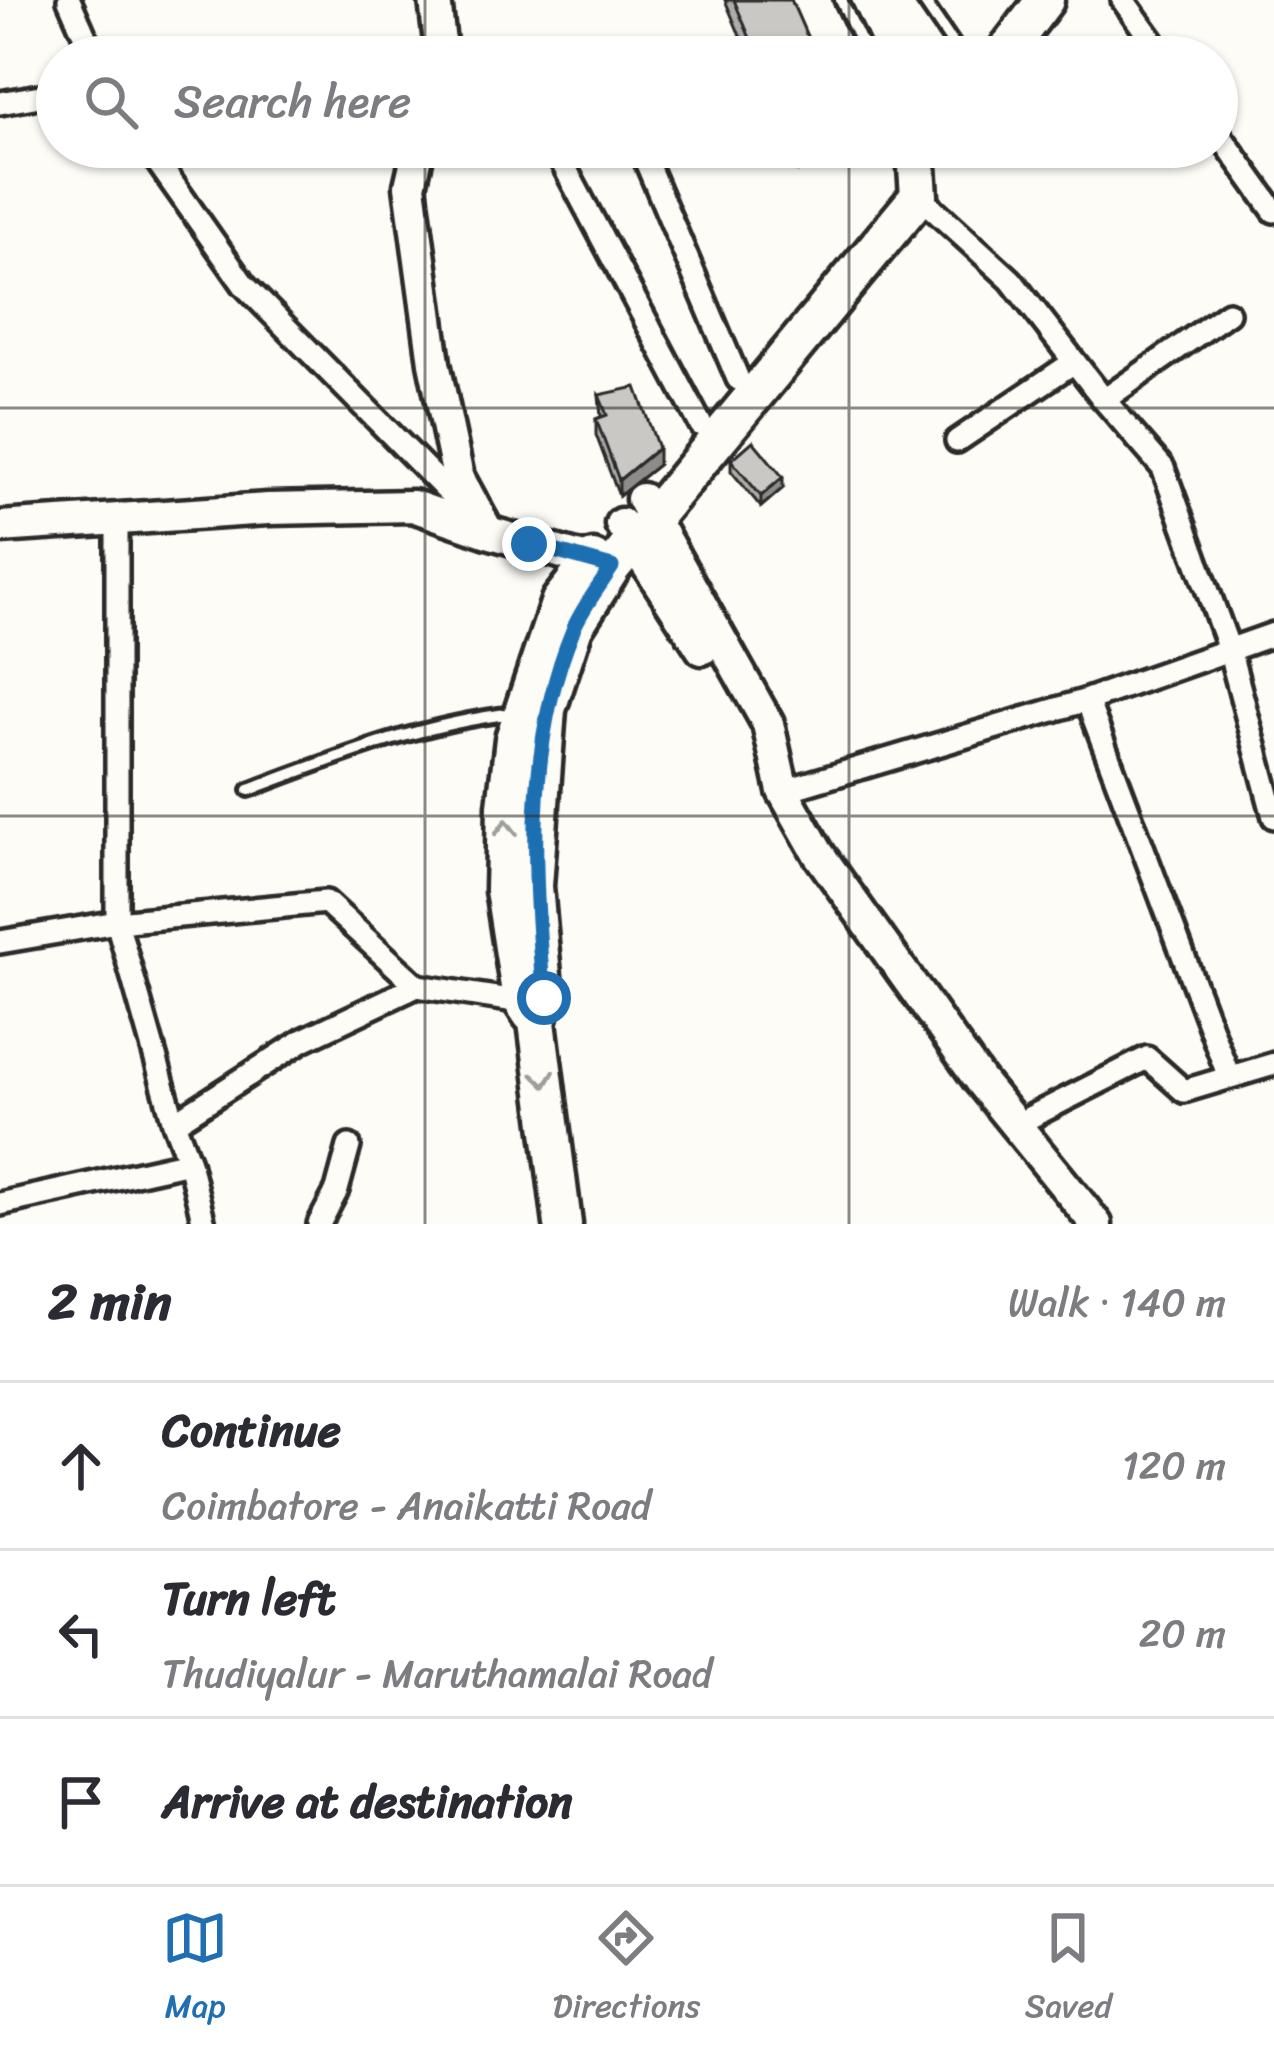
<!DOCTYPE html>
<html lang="en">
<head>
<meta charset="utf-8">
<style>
	:root { --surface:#fff; --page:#f2f2f3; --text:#2b2b33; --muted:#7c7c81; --line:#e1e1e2; --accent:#1f6fb2 }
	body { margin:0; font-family:Sriracha,sans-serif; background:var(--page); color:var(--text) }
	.stop { position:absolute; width:36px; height:36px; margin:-27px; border:9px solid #1f6fb2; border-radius:50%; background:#fff }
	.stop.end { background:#1f6fb2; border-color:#fff; box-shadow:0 3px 12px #0008 }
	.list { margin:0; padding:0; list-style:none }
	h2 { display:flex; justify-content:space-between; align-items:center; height:156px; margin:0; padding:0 48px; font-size:51px }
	h2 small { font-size:39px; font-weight:400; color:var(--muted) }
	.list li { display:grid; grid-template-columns:78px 1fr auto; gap:36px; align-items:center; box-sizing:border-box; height:168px; padding:0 48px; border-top:3px solid var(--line) }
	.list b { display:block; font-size:45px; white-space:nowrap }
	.list p { margin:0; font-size:39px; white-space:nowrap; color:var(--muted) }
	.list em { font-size:39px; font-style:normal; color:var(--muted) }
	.icon { flex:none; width:66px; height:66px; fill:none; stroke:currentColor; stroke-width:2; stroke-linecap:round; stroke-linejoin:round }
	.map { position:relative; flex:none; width:1274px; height:1224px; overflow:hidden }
	.search { position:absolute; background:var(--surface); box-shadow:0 3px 9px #0004; left:36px; right:36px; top:36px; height:132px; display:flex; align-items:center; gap:30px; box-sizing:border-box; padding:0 42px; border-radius:66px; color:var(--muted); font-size:45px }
	.sheet { height:660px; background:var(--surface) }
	nav { display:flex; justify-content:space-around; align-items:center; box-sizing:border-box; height:168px; border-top:3px solid var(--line); background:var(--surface); font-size:33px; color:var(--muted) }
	nav a { display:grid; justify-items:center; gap:6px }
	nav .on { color:var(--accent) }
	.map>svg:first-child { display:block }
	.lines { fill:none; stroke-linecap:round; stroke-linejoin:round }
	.lane-casing { stroke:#2b2b2b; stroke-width:20 }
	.street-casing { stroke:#2b2b2b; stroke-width:30 }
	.secondary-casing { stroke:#2b2b2b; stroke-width:39 }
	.primary-casing { stroke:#2b2b2b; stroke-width:45 }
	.lane { stroke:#fdfcf7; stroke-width:10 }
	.street { stroke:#fdfcf7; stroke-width:21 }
	.secondary { stroke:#fdfcf7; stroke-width:30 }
	.primary { stroke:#fdfcf7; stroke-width:36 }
	.wall { fill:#adaca9; stroke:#2b2b2b; stroke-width:3 }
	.shaded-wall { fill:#8d8c89; stroke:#2b2b2b; stroke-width:3 }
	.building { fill:#c9c8c4; stroke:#2b2b2b; stroke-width:3 }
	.oneway { stroke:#9e9e9b }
	.route { stroke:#1f6fb2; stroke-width:15 }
	.grid { fill:none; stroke:#2b2b2b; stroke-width:3; stroke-opacity:0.55 }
</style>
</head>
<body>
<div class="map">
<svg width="1274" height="1224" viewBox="0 0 1274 1224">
	<rect width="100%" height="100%" fill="#fdfcf7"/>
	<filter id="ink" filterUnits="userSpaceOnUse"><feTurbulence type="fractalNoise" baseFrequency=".00833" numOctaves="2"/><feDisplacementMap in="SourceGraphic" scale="24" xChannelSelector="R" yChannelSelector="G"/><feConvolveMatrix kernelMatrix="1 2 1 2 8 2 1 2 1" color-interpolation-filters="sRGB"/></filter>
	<g filter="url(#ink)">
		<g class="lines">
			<g class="lane-casing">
				<path id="lane" d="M 841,0 L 868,57
					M 923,0 L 962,57
					M 249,790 C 337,757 420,724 514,713"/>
			</g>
			<g class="street-casing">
				<path id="street" d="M 69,0 L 94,57
					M 1123,0 L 1164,57
					M 0,103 L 57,93
					M 1217,131 L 1274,211
					M 147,147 L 244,285 L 470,514
					M 554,147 L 701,425
					M 640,147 L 738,379
					M 919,196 L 1011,280 L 1104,400 L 1163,468 L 1229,649 L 1274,817
					M 1104,400 L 1228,313
					M 957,441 L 1074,362
					M 117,518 L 117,922 L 174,1123
					M 1087,700 L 1229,1077
					M 783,791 L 1087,700 L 1274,634
					M 0,942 L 117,922 L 326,902 L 417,986
					M 1015,1125 L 1147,1058 L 1184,1091 L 1274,1064
					M 0,1204 L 189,1162
					M 204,1224 L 189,1162 L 174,1123 L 303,1040 L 417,986 L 509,1000 L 531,999
					M 319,1224 L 337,1190 L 349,1146"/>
			</g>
			<g class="secondary-casing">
				<path id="secondary" d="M 435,0 L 440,43 L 437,57
					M 419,147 L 410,186 L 434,363 L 458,477 L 488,532 L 608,566
					M 642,499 L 768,724 L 783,791 L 818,853 L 980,1081 L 1096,1224
					M 621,524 L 702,649
					M 0,527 L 268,509 L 413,506 L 488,532"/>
			</g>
			<g class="primary-casing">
				<path id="primary" d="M 1002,57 L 1045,0
					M 531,1014 L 521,999 L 504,890 L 506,806 L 514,739 L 560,601 L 593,559
					M 563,1224 L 537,1022 L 544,998 L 534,886 L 547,709 L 574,627 L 612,567 L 919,196 L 917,167"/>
			</g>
			<use href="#lane" class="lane"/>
			<use href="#street" class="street"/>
			<use href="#secondary" class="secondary"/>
			<use href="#primary" class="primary"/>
		</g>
		<path class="wall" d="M 725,0 L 791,0 L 816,57 L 749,57 Z
			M 788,147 L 847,147 L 847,151 L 798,171 Z
			M 599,395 L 658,465 L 619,496 L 596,435 L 596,419 L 601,417 Z
			M 731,460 L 783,488 L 761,507 L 731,471 Z"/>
		<path class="shaded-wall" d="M 805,147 L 847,147 L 847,151 L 798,171 L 798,150 Z
			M 658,448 L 658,465 L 619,496 L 619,480 Z
			M 783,477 L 783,488 L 761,507 L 761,496 Z"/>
		<path class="building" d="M 734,0 L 791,0 L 816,57 L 758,57 Z
			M 636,387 L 658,448 L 619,480 L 596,419 L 607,415 L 599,395 Z
			M 753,441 L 783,477 L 761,496 L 731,460 Z"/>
		<defs><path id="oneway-chevron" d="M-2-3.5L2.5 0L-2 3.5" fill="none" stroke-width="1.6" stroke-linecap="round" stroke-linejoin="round" transform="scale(3)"/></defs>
		<g class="oneway">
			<use href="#oneway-chevron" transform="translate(506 828) rotate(-89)"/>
			<use href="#oneway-chevron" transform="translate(544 1079) rotate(82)"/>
		</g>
	</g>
	<g class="lines" filter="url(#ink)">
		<path class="route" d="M 529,544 L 612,567 C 599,587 582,608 573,630 C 525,744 533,877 544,998"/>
	</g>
	<path class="grid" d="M 425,0 L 425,57M 849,0 L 849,57M 425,147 L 425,1224M 849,147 L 849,1224M 0,408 L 1274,408M 0,816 L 1274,816"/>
</svg>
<div class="stop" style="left:544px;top:998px"></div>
<div class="stop end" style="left:529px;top:544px"></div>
<div class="search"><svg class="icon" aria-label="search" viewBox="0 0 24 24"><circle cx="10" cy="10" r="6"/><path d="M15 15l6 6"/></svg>Search here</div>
</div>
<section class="sheet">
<h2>2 min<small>Walk · 140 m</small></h2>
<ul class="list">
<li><svg class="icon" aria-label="ahead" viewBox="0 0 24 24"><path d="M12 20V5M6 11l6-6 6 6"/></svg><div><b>Continue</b><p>Coimbatore - Anaikatti Road</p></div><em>120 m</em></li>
<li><svg class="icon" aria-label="left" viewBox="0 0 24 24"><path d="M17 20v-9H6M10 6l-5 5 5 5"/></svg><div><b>Turn left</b><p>Thudiyalur - Maruthamalai Road</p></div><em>20 m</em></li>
<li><svg class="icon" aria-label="arrive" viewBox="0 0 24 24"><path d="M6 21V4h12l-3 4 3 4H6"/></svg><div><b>Arrive at destination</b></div></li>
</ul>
</section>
<nav>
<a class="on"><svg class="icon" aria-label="map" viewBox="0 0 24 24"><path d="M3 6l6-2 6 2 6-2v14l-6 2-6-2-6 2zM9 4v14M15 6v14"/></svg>Map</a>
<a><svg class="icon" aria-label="directions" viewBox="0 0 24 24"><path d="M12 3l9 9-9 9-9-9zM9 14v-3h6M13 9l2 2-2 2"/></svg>Directions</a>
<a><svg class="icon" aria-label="saved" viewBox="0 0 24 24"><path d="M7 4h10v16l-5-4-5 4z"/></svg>Saved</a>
</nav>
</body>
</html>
